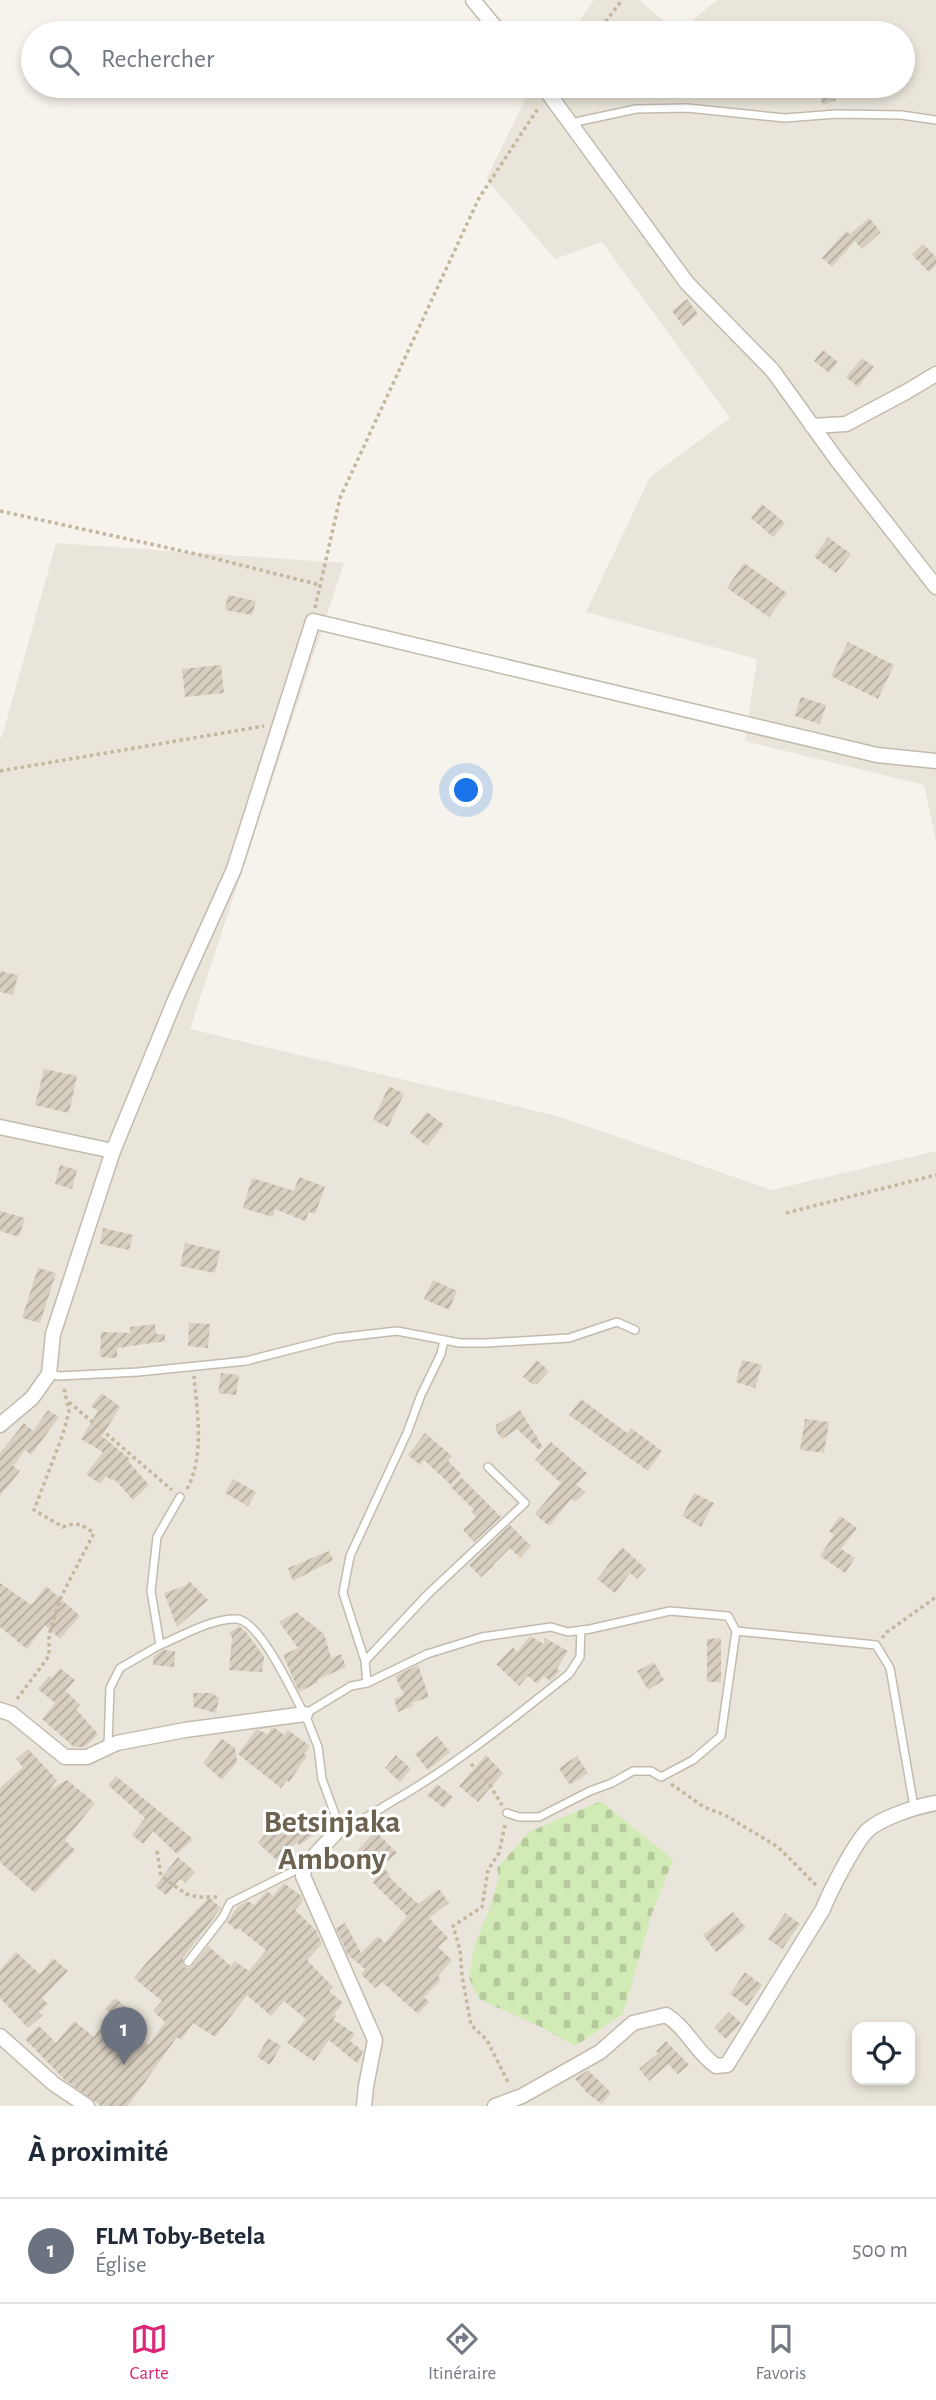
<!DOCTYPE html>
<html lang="fr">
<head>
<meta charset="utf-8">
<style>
	:root { --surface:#fff; --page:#f2f2f3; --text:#1f2937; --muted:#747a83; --line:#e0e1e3; --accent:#db2777 }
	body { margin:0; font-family:"Alegreya Sans",sans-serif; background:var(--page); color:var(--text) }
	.controls { position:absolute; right:21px; bottom:21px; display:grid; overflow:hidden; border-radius:14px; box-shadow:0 4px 10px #0003 }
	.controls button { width:63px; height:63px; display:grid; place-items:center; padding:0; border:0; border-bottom:2px solid var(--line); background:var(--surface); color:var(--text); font:35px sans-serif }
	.you { position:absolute; left:467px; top:791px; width:24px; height:24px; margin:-18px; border:5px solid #fff; border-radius:50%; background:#1a73e8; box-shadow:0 0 0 10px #1a73e833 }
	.badge { display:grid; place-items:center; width:46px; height:46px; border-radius:50%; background:var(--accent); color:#fff; font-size:23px; font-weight:700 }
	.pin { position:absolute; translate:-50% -58px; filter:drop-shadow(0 2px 4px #0008) }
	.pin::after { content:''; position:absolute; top:37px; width:24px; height:21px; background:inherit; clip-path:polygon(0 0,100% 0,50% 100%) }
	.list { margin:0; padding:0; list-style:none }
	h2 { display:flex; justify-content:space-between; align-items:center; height:91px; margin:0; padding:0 28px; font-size:30px }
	h2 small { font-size:23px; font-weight:400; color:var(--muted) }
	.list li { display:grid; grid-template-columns:46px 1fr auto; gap:21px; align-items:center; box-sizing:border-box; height:105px; padding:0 28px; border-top:2px solid var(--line) }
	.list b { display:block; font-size:26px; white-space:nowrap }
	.list p { margin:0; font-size:23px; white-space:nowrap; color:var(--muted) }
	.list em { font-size:23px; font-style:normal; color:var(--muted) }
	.icon { flex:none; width:38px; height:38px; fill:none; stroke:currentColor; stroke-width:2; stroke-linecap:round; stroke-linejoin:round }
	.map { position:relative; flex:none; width:936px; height:2106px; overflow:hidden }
	.search { position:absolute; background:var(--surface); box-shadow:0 4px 10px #0003; left:21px; right:21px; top:21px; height:77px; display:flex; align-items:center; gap:18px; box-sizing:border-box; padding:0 24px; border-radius:38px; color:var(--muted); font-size:26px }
	.sheet { height:196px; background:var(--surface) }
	nav { display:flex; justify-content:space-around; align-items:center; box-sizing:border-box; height:98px; border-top:2px solid var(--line); background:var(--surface); font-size:19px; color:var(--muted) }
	nav a { display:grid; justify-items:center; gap:4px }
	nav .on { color:var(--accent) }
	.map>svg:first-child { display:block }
	.residential { fill:#eae5da; fill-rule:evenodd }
	.cemetery { fill:url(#cemetery-stones) }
	.building { fill:url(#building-hatch) }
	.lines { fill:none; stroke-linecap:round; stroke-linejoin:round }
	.service-casing { stroke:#c2bbae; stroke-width:10 }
	.minor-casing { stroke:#c2bbae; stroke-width:17 }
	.path { stroke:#c4b79f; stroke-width:3.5; stroke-dasharray:3.5 3.5; stroke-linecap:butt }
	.service { stroke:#fff; stroke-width:7 }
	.minor { stroke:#fff; stroke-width:14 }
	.labels { text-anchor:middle; stroke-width:6; stroke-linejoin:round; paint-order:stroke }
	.quarter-label { font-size:32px; font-weight:bold; fill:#6e6250; stroke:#fff }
</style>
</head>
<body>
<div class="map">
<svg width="936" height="2106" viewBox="0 0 936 2106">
	<defs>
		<pattern id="cemetery-stones" width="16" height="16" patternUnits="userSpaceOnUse" patternTransform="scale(1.75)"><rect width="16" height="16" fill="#d2eab5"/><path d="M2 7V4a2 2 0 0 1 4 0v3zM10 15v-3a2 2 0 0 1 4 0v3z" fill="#b6ca9c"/></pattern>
		<pattern id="building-hatch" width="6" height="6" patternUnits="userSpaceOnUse" patternTransform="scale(1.75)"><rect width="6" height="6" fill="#d8cfc1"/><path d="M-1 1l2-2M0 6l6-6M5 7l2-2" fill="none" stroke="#b1aa9e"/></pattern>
	</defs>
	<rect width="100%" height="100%" fill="#f6f3ec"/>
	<path class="residential" d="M 594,0 L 640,0 L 677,33 L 717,0 L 936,0 L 936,841 L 924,785 L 745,741 L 757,659 L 586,612 L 650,477 L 730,418 L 602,242 L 555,259 L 486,179 L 525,100 L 535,86 L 903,86 L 903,33 L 571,33 Z
		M 56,543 L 344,563 L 190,1029 L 557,1116 L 772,1190 L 936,1151 L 936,2106 L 0,2106 L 0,738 L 2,737 ZM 857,2027 L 910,2027 L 910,2080 L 857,2080 Z"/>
	<path class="cemetery" d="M 601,1801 L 673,1860 L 652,1913 L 623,2014 L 575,2046 L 539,2026 L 479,1999 L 469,1978 L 475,1943 L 491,1905 L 499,1877 L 497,1868 L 529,1832 Z"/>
	<path class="building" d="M 815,86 L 830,86 L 836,100 L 823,105 Z
		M 869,218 L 881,232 L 862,249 L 855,241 L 832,267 L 822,258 L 846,231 L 850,234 Z
		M 923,244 L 936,257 L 936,265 L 929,272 L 912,255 Z
		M 687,299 L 698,314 L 683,326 L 672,311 Z
		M 823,350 L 838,362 L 829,373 L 814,361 Z
		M 862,358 L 874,367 L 858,387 L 846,377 Z
		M 762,504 L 785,523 L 773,537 L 751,518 Z
		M 828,537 L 851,554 L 836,573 L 814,557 Z
		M 744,563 L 787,593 L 769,617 L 727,588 Z
		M 228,595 L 256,601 L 252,615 L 225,610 Z
		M 848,642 L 894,665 L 878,699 L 831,676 Z
		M 221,665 L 224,693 L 185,697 L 182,669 Z
		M 801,697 L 826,705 L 820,724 L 795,716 Z
		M 0,971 L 18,975 L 13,995 L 0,992 Z
		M 44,1069 L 77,1076 L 69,1113 L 35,1105 Z
		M 389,1086 L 404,1094 L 388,1127 L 373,1120 Z
		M 427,1112 L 444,1125 L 427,1146 L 410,1133 Z
		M 60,1165 L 77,1170 L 72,1189 L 55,1184 Z
		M 299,1177 L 325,1187 L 315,1214 L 309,1212 L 305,1221 L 275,1209 L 273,1217 L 243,1208 L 252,1178 L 294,1191 Z
		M 0,1211 L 25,1218 L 19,1237 L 0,1231 Z
		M 103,1228 L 133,1235 L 129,1250 L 100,1244 Z
		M 185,1243 L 220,1251 L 215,1273 L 180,1266 Z
		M 38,1268 L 56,1273 L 40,1323 L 22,1318 Z
		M 433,1280 L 457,1291 L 449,1310 L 424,1299 Z
		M 189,1323 L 210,1324 L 208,1348 L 188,1346 Z
		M 155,1324 L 156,1334 L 165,1334 L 165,1341 L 117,1348 L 117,1358 L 100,1357 L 101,1332 L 131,1333 L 130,1327 Z
		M 537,1360 L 549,1371 L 537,1384 L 532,1384 L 523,1377 Z
		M 742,1360 L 762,1365 L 755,1388 L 736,1382 Z
		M 221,1373 L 239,1375 L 236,1395 L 218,1393 Z
		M 102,1393 L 120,1407 L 102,1436 L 130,1459 L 128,1461 L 149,1485 L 133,1500 L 114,1479 L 112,1481 L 106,1476 L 100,1484 L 86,1474 L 103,1452 L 81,1439 L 98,1411 L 91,1406 Z
		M 581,1399 L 627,1433 L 631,1428 L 662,1451 L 648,1471 L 569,1415 Z
		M 48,1410 L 59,1417 L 31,1455 L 25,1450 L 13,1466 L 20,1471 L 0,1496 L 0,1453 L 24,1423 L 33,1431 Z
		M 520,1410 L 543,1447 L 539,1450 L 517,1429 L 502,1439 L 496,1431 L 496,1425 Z
		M 805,1419 L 829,1422 L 824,1453 L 800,1450 Z
		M 425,1433 L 452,1456 L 448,1461 L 461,1474 L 451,1485 L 424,1460 L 420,1465 L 408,1455 Z
		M 551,1442 L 587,1473 L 576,1485 L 586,1492 L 575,1502 L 571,1499 L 549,1526 L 535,1514 L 561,1483 L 535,1460 Z
		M 461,1477 L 501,1517 L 474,1542 L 463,1530 L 476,1517 L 472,1512 L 474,1510 L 451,1487 Z
		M 233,1479 L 256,1492 L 248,1506 L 225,1493 Z
		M 694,1493 L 714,1503 L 701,1527 L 682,1516 Z
		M 840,1516 L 857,1528 L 841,1549 L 855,1558 L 845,1573 L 820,1556 L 834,1535 L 829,1531 Z
		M 510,1525 L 531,1546 L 520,1558 L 510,1548 L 494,1564 L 493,1563 L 494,1565 L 481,1577 L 469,1565 Z
		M 622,1547 L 646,1569 L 637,1579 L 630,1573 L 615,1593 L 597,1579 Z
		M 329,1551 L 333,1560 L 293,1581 L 288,1568 Z
		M 189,1581 L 208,1600 L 177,1627 L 164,1593 L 185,1586 Z
		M 0,1583 L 31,1605 L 46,1586 L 80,1616 L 60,1639 L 45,1625 L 27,1649 L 0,1627 Z
		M 296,1612 L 324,1634 L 331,1658 L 341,1654 L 346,1667 L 317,1680 L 319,1682 L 299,1692 L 283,1655 L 298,1648 L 279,1622 Z
		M 239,1626 L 246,1632 L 264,1657 L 262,1672 L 229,1670 L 232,1637 L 229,1633 Z
		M 530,1636 L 544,1644 L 545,1638 L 568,1651 L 557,1669 L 560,1671 L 550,1681 L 544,1676 L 537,1684 L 528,1676 L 519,1686 L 496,1664 L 513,1647 L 517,1652 Z
		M 721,1638 L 721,1682 L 707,1682 L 707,1639 Z
		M 163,1650 L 175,1651 L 174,1667 L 153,1665 L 154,1656 Z
		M 654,1662 L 664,1680 L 648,1690 L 637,1671 Z
		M 418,1665 L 429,1697 L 412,1703 L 413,1706 L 398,1712 L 394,1699 L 404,1695 L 395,1676 Z
		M 60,1668 L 75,1680 L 66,1691 L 80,1705 L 76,1709 L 98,1734 L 85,1747 L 74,1747 L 42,1719 L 55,1703 L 38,1689 L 49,1676 L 52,1678 Z
		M 193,1693 L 212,1693 L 219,1698 L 216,1713 L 194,1707 Z
		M 272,1728 L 275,1728 L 284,1735 L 288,1730 L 310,1746 L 304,1754 L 307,1756 L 289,1782 L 287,1780 L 281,1788 L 238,1754 L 256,1730 L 260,1730 L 267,1735 Z
		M 437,1736 L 450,1752 L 428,1770 L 415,1754 Z
		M 222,1739 L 235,1748 L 237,1762 L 222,1780 L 203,1763 Z
		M 28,1749 L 57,1780 L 49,1790 L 67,1780 L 95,1803 L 65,1840 L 75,1850 L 35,1893 L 0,1862 L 0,1788 L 23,1767 L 16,1759 Z
		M 396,1755 L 411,1769 L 400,1782 L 385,1768 Z
		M 486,1755 L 503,1773 L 478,1802 L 459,1786 Z
		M 577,1756 L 588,1773 L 570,1785 L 559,1768 Z
		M 116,1776 L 193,1839 L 177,1854 L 153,1831 L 143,1844 L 132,1835 L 145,1818 L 108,1785 Z
		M 437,1784 L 453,1797 L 444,1808 L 427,1795 Z
		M 282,1813 L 290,1819 L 299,1814 L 314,1835 L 299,1845 L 297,1842 L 279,1862 L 258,1843 Z
		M 375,1831 L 397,1853 L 382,1866 L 390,1875 L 388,1876 L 418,1904 L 439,1889 L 449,1903 L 429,1918 L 448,1938 L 438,1947 L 452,1960 L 438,1976 L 441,1980 L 424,1997 L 429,2002 L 418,2014 L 382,1982 L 375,1988 L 361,1974 L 365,1969 L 348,1955 L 336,1928 L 345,1923 L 361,1953 L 378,1936 L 385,1943 L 407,1916 L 373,1883 L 375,1879 L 350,1859 Z
		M 178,1857 L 195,1872 L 185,1883 L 180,1879 L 166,1895 L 155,1886 Z
		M 284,1883 L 301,1896 L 303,1900 L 295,1910 L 316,1930 L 322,1944 L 307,1960 L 333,1987 L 329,1991 L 343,2003 L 334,2014 L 336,2016 L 333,2019 L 355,2034 L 350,2041 L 363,2051 L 358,2064 L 329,2040 L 314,2061 L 287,2043 L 306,2019 L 284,2001 L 271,2016 L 247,1995 L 215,2037 L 193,2023 L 181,2040 L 177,2037 L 128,2106 L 101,2106 L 65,2080 L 25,2039 L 39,2026 L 56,2043 L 74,2021 L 94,2037 L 105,2021 L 149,2045 L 165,2022 L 153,2011 L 162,2001 L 134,1978 L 148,1961 L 209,1897 L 221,1908 L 183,1958 L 183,1965 L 186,1968 L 191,1967 L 208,1946 L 231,1966 L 235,1961 L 249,1971 L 266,1950 L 238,1928 L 236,1930 L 227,1922 L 238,1906 L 248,1901 L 254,1905 L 267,1891 L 273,1896 Z
		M 733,1912 L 746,1928 L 716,1952 L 703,1935 Z
		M 785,1913 L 800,1924 L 782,1949 L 768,1939 Z
		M 16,1952 L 40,1974 L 53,1958 L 68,1971 L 42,1998 L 48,2004 L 39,2012 L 43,2015 L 28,2028 L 0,1998 L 0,1970 Z
		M 745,1972 L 762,1985 L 747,2006 L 730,1994 Z
		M 115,1998 L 128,2009 L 118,2020 L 105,2009 Z
		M 729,2012 L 741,2023 L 726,2039 L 714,2028 Z
		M 268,2038 L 281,2046 L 270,2065 L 257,2057 Z
		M 666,2041 L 689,2065 L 678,2074 L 668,2064 L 649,2081 L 639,2069 L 658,2053 L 656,2051 Z
		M 588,2070 L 611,2093 L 602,2104 L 588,2094 L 575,2079 Z"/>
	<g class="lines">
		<g class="service-casing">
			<path id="service" d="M 571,123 L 636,109 L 687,108 L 785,118 L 836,114 L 901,115 L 936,120
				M 444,1340 L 441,1354 L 421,1395 L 407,1433 L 350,1556 L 343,1593 L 365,1661 L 367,1683 L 351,1686 L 305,1714 L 318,1747 L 322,1779 L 340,1828 C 360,1823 376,1811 393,1801 C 456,1765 512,1719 569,1674 L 580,1657 L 581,1630
				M 49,1374 L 59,1376 L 138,1372 L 246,1361 L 336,1338 L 397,1331 L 460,1343 L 486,1343 L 569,1338 L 617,1322 L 635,1330
				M 180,1497 L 157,1537 L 151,1591 L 160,1645 C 182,1636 212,1618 237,1619 C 260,1621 293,1693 304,1714
				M 736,1631 L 876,1645 L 890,1668 L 914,1807
				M 365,1661 L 428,1594 L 525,1503 L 488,1467
				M 367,1683 L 427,1654 L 482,1637 L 551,1627 L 568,1632 L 590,1629 L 670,1611 L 728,1616 L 736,1631 L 721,1736 L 693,1760 L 661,1777 L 651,1771 L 633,1771 L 612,1783 L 590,1791 L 539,1817 L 519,1817 L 507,1813
				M 108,1746 L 110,1688 L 120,1668 L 160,1645
				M 188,1962 L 223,1917 L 230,1903 L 304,1866"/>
		</g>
		<g class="minor-casing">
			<path id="minor" d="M 473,0 L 500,33
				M 543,86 L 687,283 L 773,371 L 837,460 L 936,587
				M 812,426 L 846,424 L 906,392 L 936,374
				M 0,1127 L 113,1151
				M 0,1425 L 32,1398 L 49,1374 L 53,1334 L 113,1151 L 175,1000 L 234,869 L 313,621 L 877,755 L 936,761
				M 0,1710 L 12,1714 L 65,1757 L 87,1757 L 117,1743 L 185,1730 L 305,1714
				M 340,1828 L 305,1866 L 303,1876 L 375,2040 L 366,2086 L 364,2106
				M 0,2036 L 54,2084 L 87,2106
				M 495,2106 L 522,2096 L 600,2052 L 633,2023 L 666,2015 C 687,2028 696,2052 716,2066 L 727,2065 L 823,1909 C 830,1891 854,1845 866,1832 C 879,1818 918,1806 936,1803"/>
		</g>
		<path class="path" d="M 597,33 L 622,0
			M 0,511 L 205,556 L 320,585
			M 315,608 L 340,498 L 479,198 L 539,107
			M 0,771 L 264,726
			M 786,1213 L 936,1175
			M 69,1402 L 172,1490
			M 187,1489 C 205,1456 197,1411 194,1376
			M 882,1638 L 887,1632 L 936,1597
			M 17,1699 L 49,1656 L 49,1635 L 61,1597 L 94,1533 C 82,1525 77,1521 63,1527 L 34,1510 L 63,1434 L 69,1412 L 64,1388
			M 471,1764 L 485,1777 L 502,1805
			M 671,1784 L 704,1807 L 725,1815 L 778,1847 L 818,1887
			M 505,1825 L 499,1853 L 488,1870 L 482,1907 L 453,1926 L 460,1950 L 462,1976 L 471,2025 L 487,2040 L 509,2084
			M 157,1851 L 161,1876 L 186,1894 L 198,1897 L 219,1897"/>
		<use href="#service" class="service"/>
		<use href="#minor" class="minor"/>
	</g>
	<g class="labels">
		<g class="quarter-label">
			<text x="332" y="1832">Betsinjaka<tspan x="332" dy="37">Ambony</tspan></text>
		</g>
	</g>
</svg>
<div class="controls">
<button><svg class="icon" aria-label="locate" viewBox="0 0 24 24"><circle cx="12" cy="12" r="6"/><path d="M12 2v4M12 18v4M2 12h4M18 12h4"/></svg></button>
</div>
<div class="you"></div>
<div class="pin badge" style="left:124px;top:2065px;background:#6b7280">1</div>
<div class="search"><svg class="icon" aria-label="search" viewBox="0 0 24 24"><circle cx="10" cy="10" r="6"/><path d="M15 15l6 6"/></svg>Rechercher</div>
</div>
<section class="sheet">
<h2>À proximité<small></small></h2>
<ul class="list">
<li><span class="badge" style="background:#6b7280">1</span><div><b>FLM Toby-Betela</b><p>Église</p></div><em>500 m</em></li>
</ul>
</section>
<nav>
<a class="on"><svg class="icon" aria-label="map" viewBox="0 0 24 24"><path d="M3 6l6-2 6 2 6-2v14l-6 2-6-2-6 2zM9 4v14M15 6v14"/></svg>Carte</a>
<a><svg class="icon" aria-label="directions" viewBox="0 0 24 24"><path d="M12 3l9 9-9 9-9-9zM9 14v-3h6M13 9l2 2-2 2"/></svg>Itinéraire</a>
<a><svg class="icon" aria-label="saved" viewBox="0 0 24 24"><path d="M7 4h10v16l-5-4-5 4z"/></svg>Favoris</a>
</nav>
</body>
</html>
